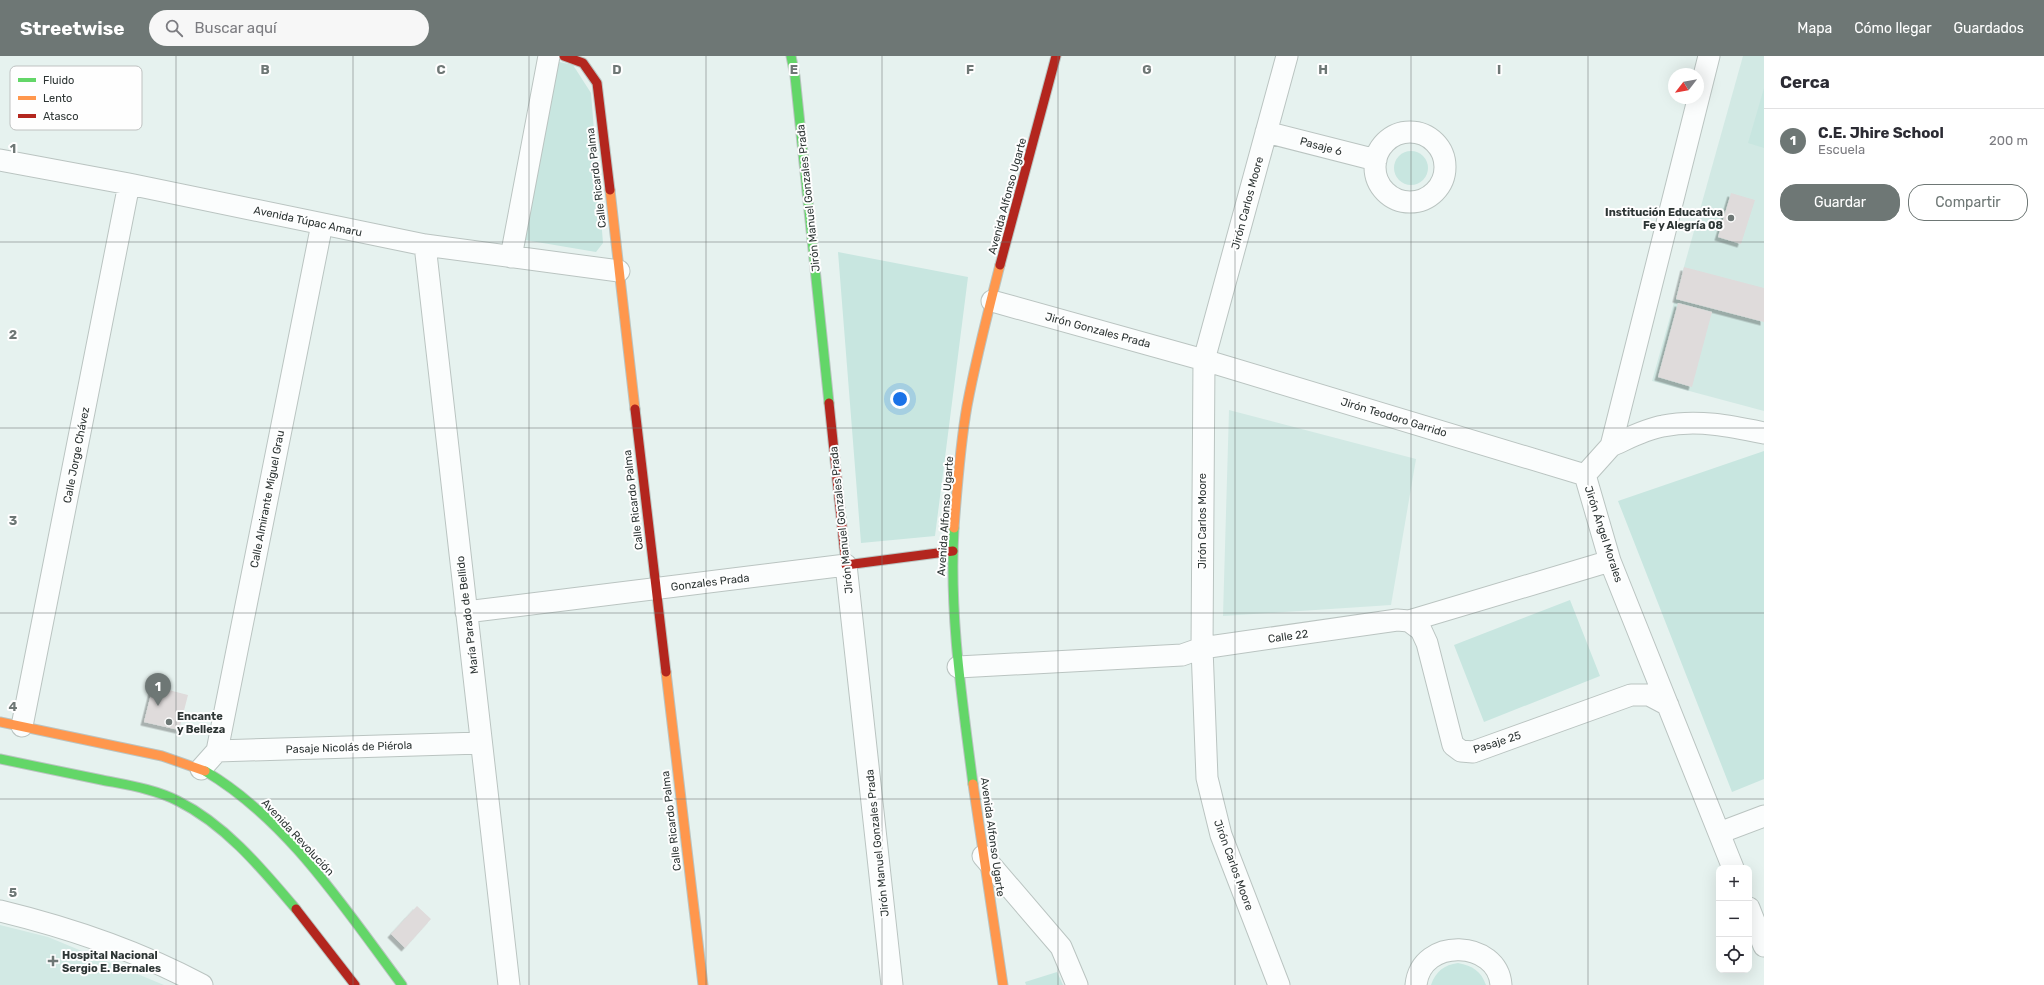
<!DOCTYPE html>
<html lang="es">
<head>
<meta charset="utf-8">
<style>
	:root { --surface:#fff; --page:#f7f7f7; --text:#2b2b33; --muted:#7c7c81; --line:#e1e1e2; --accent:#6e7775 }
	body { margin:0; font-family:Rubik,sans-serif; background:var(--page); color:var(--text) }
	.controls { position:absolute; right:12px; bottom:12px; display:grid; overflow:hidden; border-radius:8px; box-shadow:0 4px 16px #0002 }
	.controls button { width:36px; height:36px; display:grid; place-items:center; padding:0; border:0; border-bottom:1px solid var(--line); background:var(--surface); color:var(--text); font:20px sans-serif }
	.compass { position:absolute; left:1668px; top:12px; width:36px; height:36px; border-radius:50%; background:var(--surface); box-shadow:0 4px 16px #0002; rotate:239deg }
	.you { position:absolute; left:900px; top:343px; width:14px; height:14px; margin:-10px; border:3px solid #fff; border-radius:50%; background:#1a73e8; box-shadow:0 0 0 6px #1a73e833 }
	.badge { display:grid; place-items:center; width:26px; height:26px; border-radius:50%; background:var(--accent); color:#fff; font-size:13px; font-weight:700 }
	.pin { position:absolute; translate:-50% -33px; filter:drop-shadow(0 1px 2px #0008) }
	.pin::after { content:''; position:absolute; top:21px; width:14px; height:12px; background:inherit; clip-path:polygon(0 0,100% 0,50% 100%) }
	.list { margin:0; padding:0; list-style:none }
	h2 { display:flex; justify-content:space-between; align-items:center; height:52px; margin:0; padding:0 16px; font-size:17px }
	h2 small { font-size:13px; font-weight:400; color:var(--muted) }
	.list li { display:grid; grid-template-columns:26px 1fr auto; gap:12px; align-items:center; box-sizing:border-box; height:64px; padding:0 16px; border-top:1px solid var(--line) }
	.list b { display:block; font-size:15px; white-space:nowrap }
	.list p { margin:0; font-size:13px; white-space:nowrap; color:var(--muted) }
	.list em { font-size:13px; font-style:normal; color:var(--muted) }
	.actions { display:flex; gap:8px; padding:12px 16px }
	.actions a { flex:1; padding:9px 0; border:1px solid var(--accent); border-radius:16px; text-align:center; font-size:14px; color:var(--accent) }
	.actions .main { background:var(--accent); color:#fff }
	.icon { flex:none; width:22px; height:22px; fill:none; stroke:currentColor; stroke-width:2; stroke-linecap:round; stroke-linejoin:round }
	.map { position:relative; flex:none; width:1764px; height:929px; overflow:hidden }
	header { display:flex; align-items:center; gap:24px; box-sizing:border-box; height:56px; padding:0 20px; background:var(--accent); color:#fff }
	header strong { font-size:19px }
	nav { display:flex; gap:22px; margin-inline-start:auto; font-size:14px }
	.search { width:280px; height:36px; background:var(--page); display:flex; align-items:center; gap:10px; box-sizing:border-box; padding:0 14px; border-radius:22px; color:var(--muted); font-size:15px }
	main { display:flex }
	aside { flex:1; background:var(--surface) }
	.map>svg:first-child { display:block }
	.built { fill:#d2e9e4 }
	.green { fill:#c8e6e0 }
	.building { fill:#dfdbdb; filter:url(#shadow) }
	.lines { fill:none; stroke-linecap:round; stroke-linejoin:round }
	.street-casing { stroke:#bac4c1; stroke-width:23 }
	.fast-casing { stroke:#bac4c1; stroke-width:11 }
	.slow-casing { stroke:#bac4c1; stroke-width:11 }
	.jam-casing { stroke:#bac4c1; stroke-width:11 }
	.street { stroke:#fbfdfd; stroke-width:21 }
	.fast { stroke:#63d668; stroke-width:9 }
	.slow { stroke:#ff974d; stroke-width:9 }
	.jam { stroke:#b3261e; stroke-width:9 }
	.grid { fill:none; stroke:#6e7775; stroke-width:1; stroke-opacity:0.55 }
	.poi-dot { fill:#6e7775; stroke:#fefefe; stroke-width:1.5 }
	.labels { text-anchor:middle; stroke-width:4; stroke-linejoin:round; paint-order:stroke }
	.street-label { font-size:11px; fill:#2d3534; stroke:#fefefe }
	.poi-label { font-size:11px; font-weight:bold; fill:#2d3534; stroke:#fefefe; text-anchor:start }
	.key { fill:#fefefe; stroke:#bfc2c1; stroke-width:1 }
	.key-label { font-size:11px; fill:#2d3534 }
	.grid-label { font-size:13px; text-anchor:middle; font-weight:bold; fill:#6e7775; stroke:#fefefe; stroke-width:4; stroke-linejoin:round; paint-order:stroke }
</style>
</head>
<body>
<header>
<strong>Streetwise</strong>
<div class="search"><svg class="icon" aria-label="search" viewBox="0 0 24 24"><circle cx="10" cy="10" r="6"/><path d="M15 15l6 6"/></svg>Buscar aquí</div>
<nav><a>Mapa</a><a>Cómo llegar</a><a>Guardados</a></nav>
</header>
<main>
<div class="map">
<svg width="1764" height="929" viewBox="0 0 1764 929">
	<defs>
		<filter id="shadow"><feDropShadow dx="-3.5" dy="3.5" stdDeviation="0" flood-color="#0004"/></filter>
	</defs>
	<rect width="100%" height="100%" fill="#e6f2ef"/>
	<path class="built" d="M 1743,0 L 1764,0 L 1764,355 L 1652,325 Z
		M 1229,354 L 1416,403 L 1391,549 L 1223,560 Z
		M 0,869 L 48,881 L 164,929 L 0,929 Z"/>
	<path class="green" d="M 555,5 L 573,9 L 591,37 L 603,187 L 596,196 L 525,184 Z
		M 1764,32 L 1764,92 L 1748,87 Z
		M1394 112a17 17 0 1 1 34 0a17 17 0 1 1-34 0Z
		M 838,196 L 968,221 L 935,480 L 861,487 Z
		M 1764,395 L 1764,723 L 1732,736 L 1618,445 Z
		M 1570,544 L 1600,620 L 1484,666 L 1454,589 Z
		M 1458,907 C 1473,910 1481,915 1486,929 L 1431,929 C 1436,915 1444,909 1458,907 Z
		M 1057,916 L 1063,929 L 1026,929 L 1025,926 Z"/>
	<path class="building" d="M 1731,137 L 1755,144 L 1741,188 L 1718,181 Z
		M 1684,211 L 1764,232 L 1764,266 L 1676,243 Z
		M 1678,247 L 1712,256 L 1692,331 L 1658,321 Z
		M 153,630 L 188,639 L 179,674 L 144,666 Z
		M 417,850 L 431,863 L 405,892 L 391,878 Z"/>
	<g class="lines">
		<g class="street-casing">
			<path id="street" d="M 1709,0 L 1611,390 L 1585,419 L 1610,505 L 1733,812
				M 1266,76 L 1376,104
				M1375 111a35 35 0 1 1 70 0a35 35 0 1 1-70 0Z
				M 0,104 L 129,128 L 425,189 L 619,215
				M 425,189 L 509,929
				M 511,201 L 549,0
				M 992,245 L 1204,304 L 1585,419
				M 1611,390 C 1627,383 1645,373 1663,370 C 1697,363 1731,370 1764,377
				M 466,556 L 846,509 L 892,929
				M 1409,565 L 1421,574 L 1427,587 L 1453,689 L 1461,695 L 1473,696 L 1631,639 L 1649,639 L 1668,649
				M 958,611 L 1182,599 L 1202,592 L 1397,564 L 1409,565 L 1610,505
				M 22,670 L 129,128
				M 217,695 L 481,687
				M 201,713 L 217,695 L 322,168
				M 1719,777 L 1764,760
				M 983,800 L 1061,891 L 1077,929
				M 1749,852 L 1764,890
				M 0,855 C 70,872 138,895 202,929
				M 1279,929 L 1221,779 L 1207,722 L 1202,592 L 1204,304 L 1287,0
				M 1416,929 C 1421,880 1498,884 1501,929"/>
		</g>
		<g class="fast-casing">
			<path id="fast" d="M 791,0 L 795,20 L 829,347
				M 954,472 C 949,558 962,642 973,728
				M 0,703 C 34,710 68,717 102,724 C 127,729 155,733 178,745 C 226,769 262,813 296,853
				M 205,715 C 288,764 345,853 402,929"/>
		</g>
		<g class="slow-casing">
			<path id="slow" d="M 610,134 L 635,353
				M 954,472 C 957,431 960,390 967,350 C 976,302 988,256 1000,209
				M 666,616 L 703,929
				M 0,666 L 162,700 L 205,715
				M 973,728 L 1003,929"/>
		</g>
		<g class="jam-casing">
			<path id="jam" d="M 564,0 L 583,7 L 597,27 L 610,134
				M 1000,209 L 1056,0
				M 829,347 L 846,509 L 953,495
				M 635,353 L 666,616
				M 296,853 L 355,929"/>
		</g>
		<use href="#street" class="street"/>
		<use href="#fast" class="fast"/>
		<use href="#slow" class="slow"/>
		<use href="#jam" class="jam"/>
	</g>
	<path class="grid" d="M 176,0 L 176,929M 353,0 L 353,929M 529,0 L 529,929M 706,0 L 706,929M 882,0 L 882,929M 1058,0 L 1058,929M 1235,0 L 1235,929M 1411,0 L 1411,929M 1588,0 L 1588,929M 0,186 L 1764,186M 0,372 L 1764,372M 0,557 L 1764,557M 0,743 L 1764,743"/>
	<g class="poi-dot">
		<circle cx="1731" cy="162" r="4"/>
		<circle cx="169" cy="666" r="4"/>
		<path d="M51 899h4v4h4v4h-4v4h-4v-4h-4v-4h4z"/>
	</g>
	<g class="labels">
		<g class="street-label">
			<text transform="translate(1321 90) rotate(15)" y="4">Pasaje 6</text>
			<text transform="translate(596 122) rotate(-97)" y="4">Calle Ricardo Palma</text>
			<text transform="translate(1007 140) rotate(-75)" y="4">Avenida Alfonso Ugarte</text>
			<text transform="translate(808 142) rotate(-96)" y="4">Jirón Manuel Gonzales Prada</text>
			<text transform="translate(1247 147) rotate(-75)" y="4">Jirón Carlos Moore</text>
			<text transform="translate(308 165) rotate(12)" y="4">Avenida Túpac Amaru</text>
			<text transform="translate(1098 274) rotate(15)" y="4">Jirón Gonzales Prada</text>
			<text transform="translate(1394 361) rotate(17)" y="4">Jirón Teodoro Garrido</text>
			<text transform="translate(76 399) rotate(-79)" y="4">Calle Jorge Chávez</text>
			<text transform="translate(267 443) rotate(-79)" y="4">Calle Almirante Miguel Grau</text>
			<text transform="translate(633 444) rotate(-97)" y="4">Calle Ricardo Palma</text>
			<text transform="translate(945 460) rotate(-86)" y="4">Avenida Alfonso Ugarte</text>
			<text transform="translate(841 464) rotate(-96)" y="4">Jirón Manuel Gonzales Prada</text>
			<text transform="translate(1202 465) rotate(-90)" y="4">Jirón Carlos Moore</text>
			<text transform="translate(1604 478) rotate(72)" y="4">Jirón Ángel Morales</text>
			<text transform="translate(710 526) rotate(-7)" y="4">Gonzales Prada</text>
			<text transform="translate(467 559) rotate(-97)" y="4">María Parado de Bellido</text>
			<text transform="translate(1288 580) rotate(-8)" y="4">Calle 22</text>
			<text transform="translate(1497 686) rotate(-18)" y="4">Pasaje 25</text>
			<text transform="translate(349 691) rotate(-2)" y="4">Pasaje Nicolás de Piérola</text>
			<text transform="translate(671 765) rotate(-97)" y="4">Calle Ricardo Palma</text>
			<text transform="translate(298 781) rotate(47)" y="4">Avenida Revolución</text>
			<text transform="translate(993 781) rotate(82)" y="4">Avenida Alfonso Ugarte</text>
			<text transform="translate(877 787) rotate(-96)" y="4">Jirón Manuel Gonzales Prada</text>
			<text transform="translate(1234 809) rotate(70)" y="4">Jirón Carlos Moore</text>
		</g>
		<g class="poi-label">
			<text x="1723" y="160" text-anchor="end">Institución Educativa<tspan x="1723" dy="13">Fe y Alegría 08</tspan></text>
			<text x="177" y="664">Encante<tspan x="177" dy="13">y Belleza</tspan></text>
			<text x="62" y="903">Hospital Nacional<tspan x="62" dy="13">Sergio E. Bernales</tspan></text>
		</g>
	</g>
	<rect x="10" y="10" width="132" height="64" rx="6" class="key"/>
	<rect x="18" y="22" width="18" height="4" fill="#63d668"/>
	<rect x="18" y="40" width="18" height="4" fill="#ff974d"/>
	<rect x="18" y="58" width="18" height="4" fill="#b3261e"/>
	<g class="key-label">
		<text x="43" y="28">Fluido</text>
		<text x="43" y="46">Lento</text>
		<text x="43" y="64">Atasco</text>
	</g>
	<g class="grid-label">
		<text x="265" y="18">B</text>
		<text x="441" y="18">C</text>
		<text x="617" y="18">D</text>
		<text x="794" y="18">E</text>
		<text x="970" y="18">F</text>
		<text x="1147" y="18">G</text>
		<text x="1323" y="18">H</text>
		<text x="1499" y="18">I</text>
		<text x="13" y="97">1</text>
		<text x="13" y="283">2</text>
		<text x="13" y="469">3</text>
		<text x="13" y="655">4</text>
		<text x="13" y="841">5</text>
	</g>
</svg>
<div class="controls">
<button>+</button>
<button>−</button>
<button><svg class="icon" aria-label="locate" viewBox="0 0 24 24"><circle cx="12" cy="12" r="6"/><path d="M12 2v4M12 18v4M2 12h4M18 12h4"/></svg></button>
</div>
<svg class="compass" viewBox="-18 -18 36 36"><path d="M0-13l5 13h-10z" fill="#e53935"/><path d="M0 13l5-13h-10z" fill="#7c7c81"/></svg>
<div class="you"></div>
<div class="pin badge" style="left:158px;top:650px">1</div>
</div>
<aside>
<h2>Cerca<small></small></h2>
<ul class="list">
<li><span class="badge">1</span><div><b>C.E. Jhire School</b><p>Escuela</p></div><em>200 m</em></li>
</ul>
<div class="actions"><a class="main">Guardar</a><a>Compartir</a></div>
</aside>
</main>
</body>
</html>
